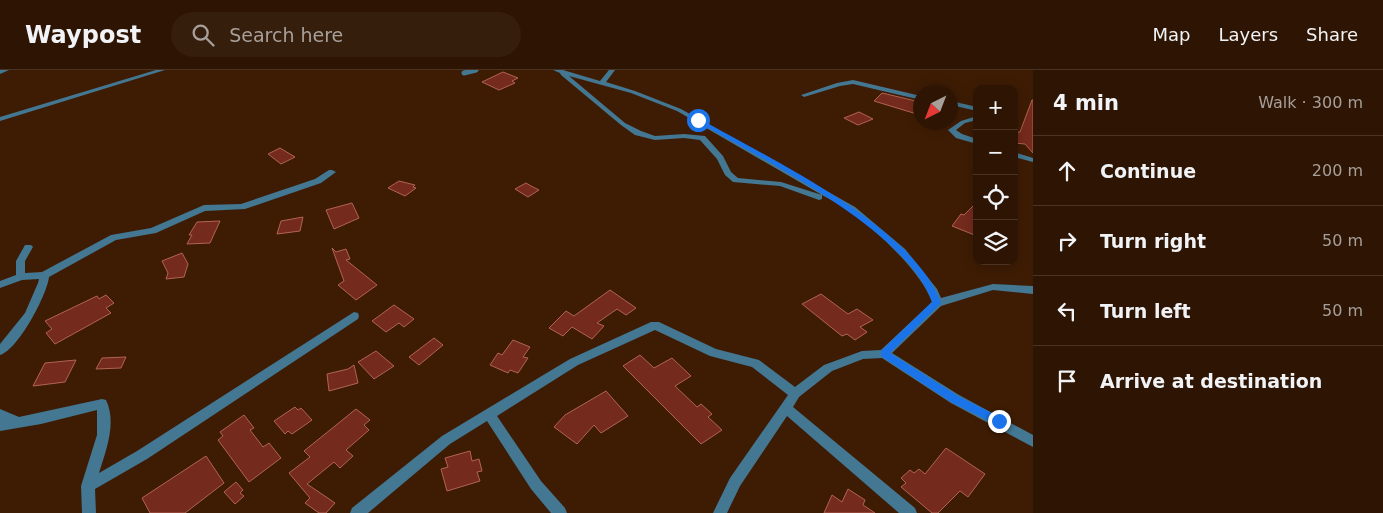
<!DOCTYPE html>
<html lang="en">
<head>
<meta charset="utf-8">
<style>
	:root { --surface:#2e1503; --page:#361e0d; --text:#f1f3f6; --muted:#a79f9a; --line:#493425 }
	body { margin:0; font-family:"DejaVu Sans",sans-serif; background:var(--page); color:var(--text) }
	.controls { position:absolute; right:15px; top:15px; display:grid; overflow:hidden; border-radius:10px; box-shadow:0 2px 12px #0003 }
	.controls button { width:45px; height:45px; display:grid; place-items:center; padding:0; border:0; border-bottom:1px solid var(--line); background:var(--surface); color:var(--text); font:25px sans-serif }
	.compass { position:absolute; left:913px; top:15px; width:45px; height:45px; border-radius:50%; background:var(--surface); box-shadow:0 2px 12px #0003; rotate:222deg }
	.stop { position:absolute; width:15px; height:15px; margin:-11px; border:4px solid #1a73e8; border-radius:50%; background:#fff }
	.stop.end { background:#1a73e8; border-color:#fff; box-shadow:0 1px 5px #0008 }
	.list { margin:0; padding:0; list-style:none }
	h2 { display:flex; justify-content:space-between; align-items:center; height:65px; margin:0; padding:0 20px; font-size:21px }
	h2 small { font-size:16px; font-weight:400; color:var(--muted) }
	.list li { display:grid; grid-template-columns:32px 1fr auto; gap:15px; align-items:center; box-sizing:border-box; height:70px; padding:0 20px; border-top:1px solid var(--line) }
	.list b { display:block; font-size:19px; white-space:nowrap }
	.list em { font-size:16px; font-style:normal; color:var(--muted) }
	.icon { flex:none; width:28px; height:28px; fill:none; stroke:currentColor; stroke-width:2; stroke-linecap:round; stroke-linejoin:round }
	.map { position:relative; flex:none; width:1033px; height:443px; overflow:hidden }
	header { display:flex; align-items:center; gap:30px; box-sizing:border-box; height:70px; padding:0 25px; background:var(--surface); border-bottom:1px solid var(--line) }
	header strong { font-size:24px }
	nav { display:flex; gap:28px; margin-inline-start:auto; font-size:18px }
	.search { width:350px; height:45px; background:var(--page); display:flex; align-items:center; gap:12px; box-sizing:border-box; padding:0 18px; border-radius:28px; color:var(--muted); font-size:19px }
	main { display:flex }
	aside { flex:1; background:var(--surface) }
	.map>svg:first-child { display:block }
	.building { fill:#742b1d; stroke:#b26352 }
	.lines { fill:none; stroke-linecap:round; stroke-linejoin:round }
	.lane { stroke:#437792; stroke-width:5 }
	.street { fill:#437792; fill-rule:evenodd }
	.route { fill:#1a73e8 }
</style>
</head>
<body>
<header>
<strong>Waypost</strong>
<div class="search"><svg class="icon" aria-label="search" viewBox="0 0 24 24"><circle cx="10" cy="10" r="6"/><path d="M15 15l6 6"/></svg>Search here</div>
<nav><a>Map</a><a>Layers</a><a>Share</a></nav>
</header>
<main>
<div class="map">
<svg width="1033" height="443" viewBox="0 0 1033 443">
	<rect width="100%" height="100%" fill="#3e1c04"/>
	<path class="building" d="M 503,2 L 518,8 L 512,11 L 515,13 L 499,20 L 482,12 Z
		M 882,23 L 920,32 L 920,45 L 874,31 Z
		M 1032,30 L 1033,30 L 1033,83 L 1025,74 L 1014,73 L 1014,62 L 1020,62 Z
		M 859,42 L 873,49 L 858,55 L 844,48 Z
		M 280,78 L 295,87 L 281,94 L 268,84 Z
		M 399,111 L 415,115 L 413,117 L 416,118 L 405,126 L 388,118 Z
		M 526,113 L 531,116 L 539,120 L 528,127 L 515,119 Z
		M 977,132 L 977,166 L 952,156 L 961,144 L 964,145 Z
		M 352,133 L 359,148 L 334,159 L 326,140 Z
		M 303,147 L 300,161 L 277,164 L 281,151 Z
		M 220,151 L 210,173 L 187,174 L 192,165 L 189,165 L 197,152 Z
		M 332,178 L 336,182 L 346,179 L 350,189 L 346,190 L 377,215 L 356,230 L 338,215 L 344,211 Z
		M 182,183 L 188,194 L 184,207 L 166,209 L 168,203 L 162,191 Z
		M 610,220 L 636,238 L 626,245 L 617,239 L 597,253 L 604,256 L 592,269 L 572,257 L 563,266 L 549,258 L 566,241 L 574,246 Z
		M 821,224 L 848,244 L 857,239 L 873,250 L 860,257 L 867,262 L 855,270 L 847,264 L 842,266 L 802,234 Z
		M 106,225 L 114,233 L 106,238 L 111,243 L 55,274 L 46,263 L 52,259 L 45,251 L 97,226 L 99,229 Z
		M 394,235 L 414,249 L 404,257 L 399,253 L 386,262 L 372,251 Z
		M 434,268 L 443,275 L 419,295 L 409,287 Z
		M 513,270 L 530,277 L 523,287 L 528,288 L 518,303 L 510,300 L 508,303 L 490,295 L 498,283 L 502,285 Z
		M 376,281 L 394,296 L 374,309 L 358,292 Z
		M 640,285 L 654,298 L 672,288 L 691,306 L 675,316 L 697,337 L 701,334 L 712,344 L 708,347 L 722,360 L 701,374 L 623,296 Z
		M 126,287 L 121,298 L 96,299 L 102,288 Z
		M 76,290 L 65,312 L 33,316 L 45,293 Z
		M 354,295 L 358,313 L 329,321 L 327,304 L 348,299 Z
		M 606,321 L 628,346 L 601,363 L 594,355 L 577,374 L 554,357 L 565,345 Z
		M 295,337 L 298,340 L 301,338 L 312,350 L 292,364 L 288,361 L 285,364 L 274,351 Z
		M 356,339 L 370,350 L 364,355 L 369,360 L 346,380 L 353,386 L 340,398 L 334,392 L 307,414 L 335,433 L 326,443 L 319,443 L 305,433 L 310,428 L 289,403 L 310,387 L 304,381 Z
		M 244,345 L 254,358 L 250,360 L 263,377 L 269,373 L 281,388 L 249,412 L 218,370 L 223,366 L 220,362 Z
		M 946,378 L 985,404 L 968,427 L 960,421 L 938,443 L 932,443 L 901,417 L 906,413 L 901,408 L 910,400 L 914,403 L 919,399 L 925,404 Z
		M 470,381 L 472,391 L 479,389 L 482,401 L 477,402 L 480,411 L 447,421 L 441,399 L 448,397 L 445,388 Z
		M 206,386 L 224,413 L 185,443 L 150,443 L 142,428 Z
		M 236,412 L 243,420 L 240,423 L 244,426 L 235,434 L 224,422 Z
		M 848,419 L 865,430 L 863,435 L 875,443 L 824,443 L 832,425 L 842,432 Z"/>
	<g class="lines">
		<path class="lane" d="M 464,3 L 476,0"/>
		<path class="street" d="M 0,0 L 9,0 L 0,4 Z
			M 156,0 L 165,0 L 0,51 L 0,47 Z
			M 553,0 L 563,0 L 600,11 L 609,0 L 615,0 L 606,12 L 635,21 L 681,39 L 855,137 L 905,179 L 937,219 L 941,228 L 993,214 L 1033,216 L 1033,224 L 993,220 L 941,236 L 892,283 L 959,325 L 1033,365 L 1033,377 L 951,333 L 882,288 L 863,289 L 832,301 L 799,327 L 793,337 L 915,438 L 917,443 L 899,443 L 787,346 L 740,416 L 727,443 L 713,443 L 730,408 L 788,325 L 752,297 L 710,286 L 655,260 L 578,295 L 497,346 L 541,411 L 565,438 L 567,443 L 551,443 L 531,419 L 487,351 L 450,374 L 368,443 L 350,443 L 352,438 L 442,366 L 570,289 L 651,252 L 659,252 L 716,279 L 759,290 L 795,317 L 824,295 L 862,281 L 881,280 L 932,232 C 922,202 875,159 849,141 C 841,135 831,130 822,125 L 822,129 L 819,130 L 780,116 L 733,112 L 725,105 L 717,89 L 700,70 L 684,68 L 655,70 L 635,65 L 621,55 L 561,5 L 560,3 ZM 569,6 L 631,23 L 677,41 L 822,125 L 781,112 L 738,108 L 731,102 L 723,86 L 705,66 L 684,64 L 655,66 L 641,61 L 625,53 Z
			M 853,10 L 921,26 L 921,30 L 853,14 L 840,16 L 804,27 L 801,25 L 837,13 Z
			M 951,31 L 977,37 L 977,41 L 951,35 Z
			M 977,46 L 977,50 L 965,53 L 956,60 L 962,64 L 977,69 L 977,74 L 956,68 L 948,60 L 961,51 Z
			M 1014,82 L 1033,88 L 1033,92 L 1014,87 Z
			M 329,100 L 332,100 L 336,102 L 321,113 L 245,139 L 205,141 L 156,163 L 116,170 L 49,207 C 47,225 18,280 0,285 L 0,274 L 25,243 L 38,213 L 39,209 L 22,210 L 0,218 L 0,211 L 16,205 L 16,191 L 25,175 L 31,175 L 33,177 L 25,191 L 25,203 L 42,202 L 111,165 L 151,158 L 204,135 L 241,134 L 315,109 Z
			M 354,242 L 358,243 L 359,246 L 358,249 L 147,389 L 95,419 L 96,443 L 82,443 L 81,416 L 97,365 L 97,340 L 41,354 L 0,361 L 0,339 L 19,347 L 102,329 L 106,330 C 117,353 106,380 99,403 L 137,381 Z"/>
	</g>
	<path class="route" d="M 696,49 L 700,49 C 768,88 914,156 941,233 L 890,283 L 958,326 L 1002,348 L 1002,354 L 995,354 L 951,332 L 881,286 L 881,281 L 932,232 C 908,160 761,89 696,51 Z"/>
</svg>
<div class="controls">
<button>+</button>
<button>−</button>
<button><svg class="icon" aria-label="locate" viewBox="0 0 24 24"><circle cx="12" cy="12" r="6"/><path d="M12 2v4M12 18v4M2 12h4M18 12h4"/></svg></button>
<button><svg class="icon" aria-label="layers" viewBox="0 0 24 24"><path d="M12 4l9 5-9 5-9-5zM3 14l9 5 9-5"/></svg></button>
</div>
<svg class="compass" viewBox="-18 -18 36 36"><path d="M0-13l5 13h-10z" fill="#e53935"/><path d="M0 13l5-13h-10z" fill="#a79f9a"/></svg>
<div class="stop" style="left:698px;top:50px"></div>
<div class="stop end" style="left:999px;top:351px"></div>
</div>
<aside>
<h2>4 min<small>Walk · 300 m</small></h2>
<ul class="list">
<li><svg class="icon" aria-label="ahead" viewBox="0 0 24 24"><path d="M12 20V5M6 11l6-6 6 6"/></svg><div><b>Continue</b></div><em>200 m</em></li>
<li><svg class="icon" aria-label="right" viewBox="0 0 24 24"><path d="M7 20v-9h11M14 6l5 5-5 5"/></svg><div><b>Turn right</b></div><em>50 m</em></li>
<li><svg class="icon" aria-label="left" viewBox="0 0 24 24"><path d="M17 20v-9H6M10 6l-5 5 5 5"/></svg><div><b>Turn left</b></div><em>50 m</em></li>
<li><svg class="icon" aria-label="arrive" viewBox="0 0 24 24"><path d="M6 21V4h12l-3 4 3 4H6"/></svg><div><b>Arrive at destination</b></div></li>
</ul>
</aside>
</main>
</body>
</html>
